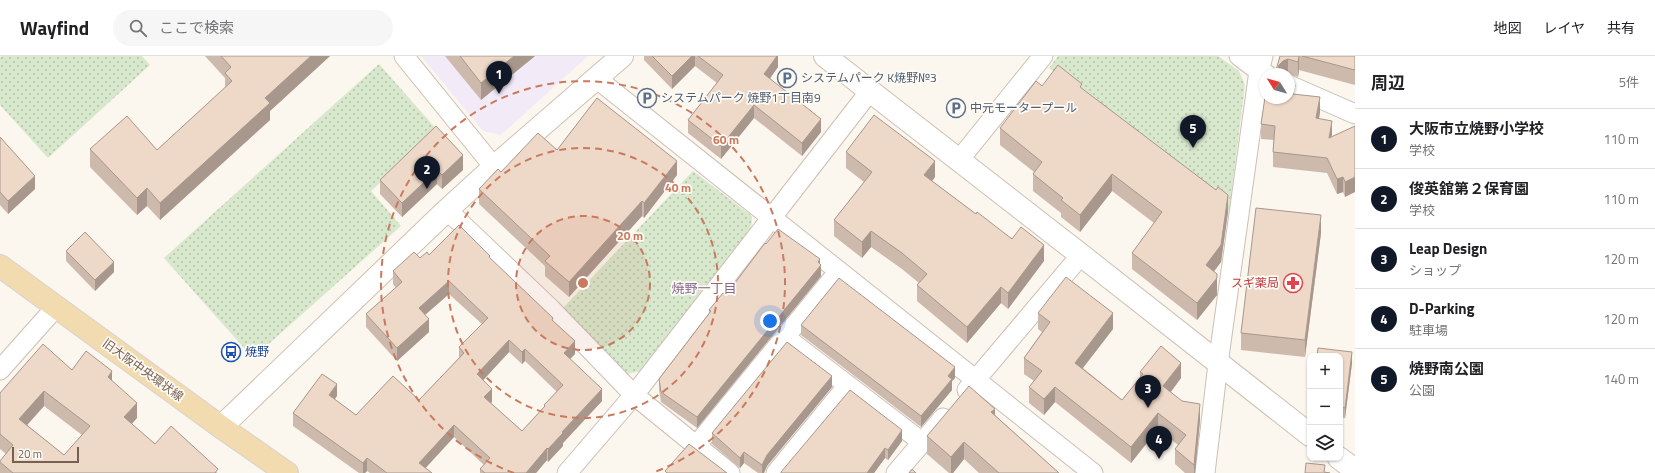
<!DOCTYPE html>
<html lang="ja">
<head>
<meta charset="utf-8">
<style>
	:root { --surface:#fff; --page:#f6f6f6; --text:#202124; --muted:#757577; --line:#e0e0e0; --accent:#111827 }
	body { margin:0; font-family:"Titillium Web","Noto Sans JP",sans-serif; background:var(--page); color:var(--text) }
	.controls { position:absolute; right:12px; bottom:12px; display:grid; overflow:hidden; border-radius:8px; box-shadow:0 1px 3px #0004 }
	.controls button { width:36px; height:36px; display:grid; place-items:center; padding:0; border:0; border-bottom:1px solid var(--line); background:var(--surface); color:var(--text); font:20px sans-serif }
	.compass { position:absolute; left:1259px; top:12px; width:36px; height:36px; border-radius:50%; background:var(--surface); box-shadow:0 1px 3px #0004; rotate:307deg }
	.scale { position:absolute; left:12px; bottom:10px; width:67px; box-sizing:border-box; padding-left:4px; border:2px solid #756052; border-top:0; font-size:11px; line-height:14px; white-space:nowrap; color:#756052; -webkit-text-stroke:3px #fefaf4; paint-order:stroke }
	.you { position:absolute; left:770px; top:265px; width:14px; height:14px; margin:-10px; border:3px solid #fff; border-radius:50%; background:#1a73e8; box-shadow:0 0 0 6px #1a73e833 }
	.badge { display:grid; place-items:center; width:26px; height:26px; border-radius:50%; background:var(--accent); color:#fff; font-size:13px; font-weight:700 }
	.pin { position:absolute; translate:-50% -33px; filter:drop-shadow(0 1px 2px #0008) }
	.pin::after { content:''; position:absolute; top:21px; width:14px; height:12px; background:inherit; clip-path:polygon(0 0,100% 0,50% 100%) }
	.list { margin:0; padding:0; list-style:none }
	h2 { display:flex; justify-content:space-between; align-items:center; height:52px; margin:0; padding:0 16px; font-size:17px }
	h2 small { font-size:13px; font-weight:400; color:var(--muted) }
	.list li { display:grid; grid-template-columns:26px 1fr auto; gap:12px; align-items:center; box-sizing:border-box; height:60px; padding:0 16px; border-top:1px solid var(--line) }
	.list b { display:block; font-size:15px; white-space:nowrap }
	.list p { margin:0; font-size:13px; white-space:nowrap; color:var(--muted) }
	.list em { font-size:13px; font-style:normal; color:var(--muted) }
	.icon { flex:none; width:22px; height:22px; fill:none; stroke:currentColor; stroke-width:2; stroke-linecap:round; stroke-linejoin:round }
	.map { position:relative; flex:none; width:1355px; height:417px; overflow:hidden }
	header { display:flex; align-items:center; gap:24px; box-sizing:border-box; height:56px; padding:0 20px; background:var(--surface); border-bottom:1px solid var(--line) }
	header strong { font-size:19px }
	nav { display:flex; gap:22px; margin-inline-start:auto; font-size:14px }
	.search { width:280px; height:36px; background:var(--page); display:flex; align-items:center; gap:10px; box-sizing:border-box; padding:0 14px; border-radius:22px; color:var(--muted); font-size:15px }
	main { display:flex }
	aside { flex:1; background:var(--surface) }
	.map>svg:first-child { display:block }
	.education { fill:#f3eaf8 }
	.green { fill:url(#green-dots) }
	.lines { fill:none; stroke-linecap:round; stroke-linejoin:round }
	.street-casing { stroke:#cdbfb4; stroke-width:21 }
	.secondary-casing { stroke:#cfc0b2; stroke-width:24 }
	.primary-casing { stroke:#d8d2cf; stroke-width:24 }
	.street { stroke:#fff; stroke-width:19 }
	.secondary { stroke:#fff; stroke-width:22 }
	.primary { stroke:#f2dbae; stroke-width:22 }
	.wall { fill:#cdbaac; fill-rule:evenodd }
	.shaded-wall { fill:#a7978c }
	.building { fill:#eed8c8; stroke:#a7978c; fill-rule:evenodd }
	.ring { fill:none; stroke:#c97a5e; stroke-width:2; stroke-dasharray:7 5 }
	.labels { text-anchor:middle; stroke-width:3.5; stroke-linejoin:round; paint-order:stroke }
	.service-label { font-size:12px; fill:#4e5e75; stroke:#fefaf4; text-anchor:start }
	.health-label { font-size:12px; fill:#be3a42; stroke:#fefaf4; text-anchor:end }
	.transit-label { font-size:12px; fill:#164399; stroke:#fefaf4; text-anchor:start }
	.street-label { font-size:12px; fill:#756052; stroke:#fefaf4 }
	.neighbourhood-label { font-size:13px; fill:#856a90; stroke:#fefaf4 }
	.centre { fill:#c97a5e; stroke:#fefaf4; stroke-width:2 }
	.ring-label { font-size:12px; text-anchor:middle; font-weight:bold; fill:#c97a5e; stroke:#fefaf4; stroke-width:3.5; stroke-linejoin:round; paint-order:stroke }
</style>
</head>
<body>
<header>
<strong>Wayfind</strong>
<div class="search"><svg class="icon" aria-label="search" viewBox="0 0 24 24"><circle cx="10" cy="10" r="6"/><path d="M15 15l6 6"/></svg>ここで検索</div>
<nav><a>地図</a><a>レイヤ</a><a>共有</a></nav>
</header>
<main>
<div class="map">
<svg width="1355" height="417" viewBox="0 0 1355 417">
	<defs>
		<pattern id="green-dots" width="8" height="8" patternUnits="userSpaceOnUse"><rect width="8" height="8" fill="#d7e8cc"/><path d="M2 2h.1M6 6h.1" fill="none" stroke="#b3bfa8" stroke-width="1.8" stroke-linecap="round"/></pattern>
	</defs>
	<rect width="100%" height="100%" fill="#fbf6ee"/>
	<path class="education" d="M 421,0 L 588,0 L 501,79 L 483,75 Z"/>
	<path class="green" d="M 2,0 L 142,0 L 150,9 L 48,102 L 0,49 L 0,1 Z
		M 1058,0 L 1218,0 L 1239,15 L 1245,29 L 1229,155 L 1049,12 Z
		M 379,8 L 438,75 L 371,135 L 401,170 L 253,302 L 164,202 Z
		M 693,115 L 752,160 L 751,177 L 641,315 L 626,318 L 561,254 Z"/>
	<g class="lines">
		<g class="street-casing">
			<path id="street" d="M 404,0 L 494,111
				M 1239,0 L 1259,15 L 1266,18
				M 596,22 L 1093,417
				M 1289,29 L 1355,58
				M 959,104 L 1043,0
				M 447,154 L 551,253 L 634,339 L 730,417
				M 785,281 L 922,386
				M 0,314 L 56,251
				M 967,334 L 1081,199
				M 696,390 L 839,215
				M 567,417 L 634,339 L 870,35
				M 776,417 L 848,329
				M 896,417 L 943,362
				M 1205,417 L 1218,308 L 1259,15 L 1263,0"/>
		</g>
		<g class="secondary-casing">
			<path id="secondary" d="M 825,0 L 1081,199 L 1310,379
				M 221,371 L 447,154 L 494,111 L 622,0
				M 1339,402 L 1355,414"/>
		</g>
		<g class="primary-casing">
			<path id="primary" d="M 0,210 L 221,371 L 287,417"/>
		</g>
		<use href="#street" class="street"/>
		<use href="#secondary" class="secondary"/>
		<use href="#primary" class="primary"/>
	</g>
	<path class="wall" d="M 205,0 L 330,0 L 270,55 L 270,64 L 160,164 L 147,150 L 137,159 L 90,111 L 90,93 L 157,94 L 225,32 L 225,22 Z
		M 445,0 L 535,0 L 481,44 Z
		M 644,0 L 778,0 L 778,11 L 770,22 L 821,76 L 802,100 L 754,62 L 721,103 L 688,77 L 688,64 L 717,27 L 695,10 L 672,33 L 644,4 Z
		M 1280,0 L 1355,0 L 1355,29 L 1299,14 L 1298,21 L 1289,18 L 1275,18 Z
		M 1042,30 L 1082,33 L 1228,156 L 1221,206 L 1214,215 L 1217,235 L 1217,239 L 1197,264 L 1132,213 L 1132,197 L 1154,167 L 1112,135 L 1080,176 L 1061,161 L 1061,157 L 1033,135 L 1033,118 L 1034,116 L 1000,89 L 1000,72 Z
		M 1295,38 L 1320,56 L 1319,63 L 1332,81 L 1355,70 L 1345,141 L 1343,136 L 1337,138 L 1327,117 L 1273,111 L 1273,96 L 1274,84 L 1261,83 L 1261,68 Z
		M 436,70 L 463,114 L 442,133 L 437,128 L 402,161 L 380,138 L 380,124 Z
		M 0,81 L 35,133 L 8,158 L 0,149 Z
		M 557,94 L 677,119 L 644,162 L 642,160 L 569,241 L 545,220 L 545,210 L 479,148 L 479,133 L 501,116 Z
		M 846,96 L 935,121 L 932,125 L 976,158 L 1044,205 L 1008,253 L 1001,247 L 967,287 L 917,245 L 917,229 L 919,227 L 902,213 L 871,191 L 862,202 L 834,180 L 834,164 L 864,126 L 846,112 Z
		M 1321,177 L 1305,301 L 1241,294 L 1241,277 Z
		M 766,188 L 820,208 L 821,220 L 697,372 L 661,346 L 659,334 L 659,323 L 709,257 L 709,254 L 726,239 Z
		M 66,195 L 114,216 L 95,235 L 66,205 Z
		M 429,199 L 490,203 L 553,265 L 575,298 L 570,303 L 602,345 L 563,387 L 563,390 L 548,406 L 547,404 L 536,417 L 480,417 L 480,413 L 484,409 L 454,381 L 425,412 L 432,417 L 370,417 L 367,415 L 365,417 L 359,417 L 293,370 L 293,357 L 337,340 L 334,343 L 356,359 L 419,344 L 459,302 L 459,291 L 482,268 L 449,238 L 425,259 L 429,276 L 397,305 L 366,271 L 366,258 L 396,232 L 393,228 L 393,215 L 420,202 ZM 509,296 L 522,308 L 525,305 L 557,336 L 544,349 L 544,351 L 522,375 L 491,347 L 492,346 L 483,324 Z
		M 1038,257 L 1113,273 L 1083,312 L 1122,344 L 1140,322 L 1140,316 L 1181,322 L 1171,336 L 1200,364 L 1195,417 L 1185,417 L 1175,408 L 1175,393 L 1178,389 L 1158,373 L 1131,407 L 1055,346 L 1044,359 L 1029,347 L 1029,331 L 1034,325 L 1024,318 L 1024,302 L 1042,276 L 1038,273 Z
		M 801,269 L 955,322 L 952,325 L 952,334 L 921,371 L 801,279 Z
		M 1340,300 L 1352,307 L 1345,362 L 1340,362 Z
		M 112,325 L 137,362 L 132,368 L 155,388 L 218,417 L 0,417 L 0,405 L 6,398 L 0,393 L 0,337 ZM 44,350 L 82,379 L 64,399 L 27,369 Z
		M 832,331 L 767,410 L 764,417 L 758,417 L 744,407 L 740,412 L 712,388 L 712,377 Z
		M 995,359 L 1059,417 L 979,417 L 964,403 L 953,417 L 949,417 L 927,398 L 927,380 Z
		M 902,385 L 888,404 L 885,402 L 874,417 L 781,417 Z"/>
	<path class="shaded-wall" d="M 311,0 L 330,0 L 270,55 L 270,64 L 160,164 L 160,147 L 265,42 Z
		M 514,0 L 535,0 L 481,44 L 481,27 Z
		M 692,0 L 695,0 L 695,10 L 672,33 L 672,20 Z
		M 777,0 L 778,0 L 778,11 L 764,31 L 764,18 Z
		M 1299,0 L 1299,14 L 1298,21 L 1298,6 Z
		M 1288,3 L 1288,18 L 1278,18 L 1279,9 L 1283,5 Z
		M 1320,41 L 1320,56 L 1316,77 L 1316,62 Z
		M 754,49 L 754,62 L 721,103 L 721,90 Z
		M 821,63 L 821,76 L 802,100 L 802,87 Z
		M 1332,65 L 1332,80 L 1329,82 Z
		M 463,99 L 463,114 L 442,133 L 442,119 Z
		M 677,105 L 677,119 L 644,162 L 644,147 Z
		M 935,105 L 935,121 L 924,135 L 924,119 Z
		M 437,114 L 437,128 L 402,161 L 402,147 Z
		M 1112,118 L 1112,135 L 1080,176 L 1080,159 Z
		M 35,120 L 35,133 L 8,158 L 8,145 Z
		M 1343,121 L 1343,136 L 1337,138 L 1337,123 Z
		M 1355,121 L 1355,136 L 1345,141 L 1345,126 Z
		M 147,132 L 147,150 L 137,159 L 137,142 Z
		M 1228,139 L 1228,156 L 1221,206 L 1206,226 L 1206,209 Z
		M 642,145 L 642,160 L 569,241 L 569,226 Z
		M 1321,159 L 1321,177 L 1305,301 L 1305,284 Z
		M 871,175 L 871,191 L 862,202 L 862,186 Z
		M 1044,189 L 1044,205 L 1008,253 L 1008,237 Z
		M 820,203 L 820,210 L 821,209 L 821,220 L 697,372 L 697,361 Z
		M 114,206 L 114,216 L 95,235 L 95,224 Z
		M 1217,218 L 1217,239 L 1197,264 L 1197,247 Z
		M 449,225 L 449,238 L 419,264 L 419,252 Z
		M 1001,231 L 1001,247 L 967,287 L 967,271 Z
		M 1113,257 L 1113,273 L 1075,322 L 1075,307 Z
		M 429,263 L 429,276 L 397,305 L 397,292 Z
		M 509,284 L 509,296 L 477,331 L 477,318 Z
		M 575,285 L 575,298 L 564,309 L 564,297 Z
		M 525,293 L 525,305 L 522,308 L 522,296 Z
		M 1352,296 L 1352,307 L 1345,362 L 1345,352 Z
		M 1181,307 L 1181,322 L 1163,346 L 1163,330 Z
		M 955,311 L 955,322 L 952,325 L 952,334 L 921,371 L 921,360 L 948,320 Z
		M 112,315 L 112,330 L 108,321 Z
		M 832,320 L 832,331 L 767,410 L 764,417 L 762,417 L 762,409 L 767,399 Z
		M 337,328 L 337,340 L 329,352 L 329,339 Z
		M 1055,331 L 1055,346 L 1044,359 L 1044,343 Z
		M 492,333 L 492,346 L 484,353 L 484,341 Z
		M 602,333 L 602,345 L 563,387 L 563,390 L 548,406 L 548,393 L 562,376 Z
		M 44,335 L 44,350 L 19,378 L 19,363 Z
		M 137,347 L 137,362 L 124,376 L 124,361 Z
		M 1200,348 L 1200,364 L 1195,417 L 1194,417 L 1194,409 Z
		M 995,353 L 995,370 L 991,356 Z
		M 1158,357 L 1158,373 L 1131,407 L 1131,391 Z
		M 454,369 L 454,381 L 421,417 L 419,407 Z
		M 902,374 L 902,385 L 888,404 L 888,394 Z
		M 964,386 L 964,403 L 953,417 L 951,417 L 951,401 Z
		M 547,392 L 547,404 L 536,417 L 526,417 Z
		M 885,392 L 885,402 L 874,417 L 867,417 Z
		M 744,396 L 744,407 L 740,412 L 740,402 Z
		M 367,402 L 367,415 L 365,417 L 363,417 L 363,407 Z"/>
	<path class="building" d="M 221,0 L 311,0 L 265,42 L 270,47 L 160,147 L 147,132 L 137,142 L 90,93 L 127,60 L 157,94 L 232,25 L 225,17 L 231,11 Z
		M 460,0 L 514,0 L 481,27 Z
		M 652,0 L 692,0 L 672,20 Z
		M 698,0 L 777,0 L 764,18 L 821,63 L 802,87 L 754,49 L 721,90 L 688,64 L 723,19 Z
		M 1280,0 L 1299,0 L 1298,6 L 1288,3 L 1283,5 L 1279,9 L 1278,15 L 1279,18 L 1275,18 Z
		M 1302,0 L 1355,0 L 1355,14 Z
		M 1058,9 L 1082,28 L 1080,31 L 1216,134 L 1218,131 L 1228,139 L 1221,189 L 1206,209 L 1217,218 L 1217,222 L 1197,247 L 1132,197 L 1162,156 L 1112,118 L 1080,159 L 1061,144 L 1063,142 L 1033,118 L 1042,106 L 1000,72 L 1036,25 L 1042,30 Z
		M 1289,26 L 1295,29 L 1293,38 L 1320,41 L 1316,62 L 1332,65 L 1329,82 L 1355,70 L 1355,121 L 1345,126 L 1343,121 L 1337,123 L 1327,102 L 1273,96 L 1275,70 L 1261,68 L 1265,41 L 1265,42 L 1289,42 Z
		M 597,42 L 677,105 L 644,147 L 642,145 L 569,226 L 545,205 L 550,200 L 479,133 L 498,113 L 501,116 L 538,77 L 557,94 Z
		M 874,59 L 935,105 L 924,119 L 976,158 L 977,156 L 1012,183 L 1021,171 L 1044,189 L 1008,237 L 1001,231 L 967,271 L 917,229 L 927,218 L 902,197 L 871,175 L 862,186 L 834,164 L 872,116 L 846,96 Z
		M 436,70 L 463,99 L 442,119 L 437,114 L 402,147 L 380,124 Z
		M 0,81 L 35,120 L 8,145 L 0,136 Z
		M 1256,152 L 1321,159 L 1305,284 L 1241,277 Z
		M 459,169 L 490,200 L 489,201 L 553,262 L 552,264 L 575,285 L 564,297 L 602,333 L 562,376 L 563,377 L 548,393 L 547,392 L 526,417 L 485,417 L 480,413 L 490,402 L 454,369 L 419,407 L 432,417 L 387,417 L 367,402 L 363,407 L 293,357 L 322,318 L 337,328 L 329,339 L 356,359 L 393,320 L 419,344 L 464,297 L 459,291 L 488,262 L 449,225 L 419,252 L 429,263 L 397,292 L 366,258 L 402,226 L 393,215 L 414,196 L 420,202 L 427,196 L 429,199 ZM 509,284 L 522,296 L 525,293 L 563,329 L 544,349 L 545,350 L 522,375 L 484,341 L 492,333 L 477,318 Z
		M 778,173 L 820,203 L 818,206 L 821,209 L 697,361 L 661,336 L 659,323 L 711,255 L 709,254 L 723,237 L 726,239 L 765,187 L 766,188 Z
		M 85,176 L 114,206 L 95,224 L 66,195 Z
		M 1066,221 L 1113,257 L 1075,307 L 1122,344 L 1143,318 L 1140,316 L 1161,290 L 1181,307 L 1163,330 L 1182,345 L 1200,348 L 1194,409 L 1175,393 L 1186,379 L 1158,357 L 1131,391 L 1055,331 L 1044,343 L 1029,331 L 1042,315 L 1024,302 L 1050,266 L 1038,257 Z
		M 839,222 L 955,311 L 948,320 L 952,323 L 921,360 L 801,269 Z
		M 787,286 L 832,320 L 767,399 L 762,409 L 744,396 L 740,402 L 712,377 Z
		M 43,288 L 72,314 L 86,295 L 112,315 L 108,321 L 137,347 L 124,361 L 155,388 L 171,370 L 218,413 L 215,417 L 13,417 L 0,406 L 0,405 L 13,389 L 0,378 L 0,337 ZM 44,335 L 90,370 L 64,399 L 19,363 Z
		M 1318,292 L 1352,296 L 1345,352 L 1340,351 L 1340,300 L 1317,300 Z
		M 969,330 L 995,353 L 991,356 L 1059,417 L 999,417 L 964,386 L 951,401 L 927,380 Z
		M 850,334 L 902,374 L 888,394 L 885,392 L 867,417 L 781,417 L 781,416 Z
		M 689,388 L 727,417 L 667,417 L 665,415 Z
		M 1306,407 L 1325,409 L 1324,416 L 1330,417 L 1305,417 Z
		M 912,413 L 916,417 L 909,417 Z"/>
	<circle cx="583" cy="227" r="67" fill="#c97a5e" fill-opacity=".12"/>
	<g class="ring">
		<circle cx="583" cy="227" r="67"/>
		<circle cx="583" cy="227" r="135"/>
		<path d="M514 417A202 202 0 1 1 652 417"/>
	</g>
	<defs>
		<g id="parking-ring" transform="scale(1)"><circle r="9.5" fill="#fefaf4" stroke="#5c6f8a" stroke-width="1.5"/><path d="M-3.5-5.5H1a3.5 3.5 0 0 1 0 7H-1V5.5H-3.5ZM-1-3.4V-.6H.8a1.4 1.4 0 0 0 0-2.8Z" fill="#5c6f8a"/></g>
		<g id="pharmacy-ring" transform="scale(1)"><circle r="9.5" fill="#fefaf4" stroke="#e0444e" stroke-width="1.5"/><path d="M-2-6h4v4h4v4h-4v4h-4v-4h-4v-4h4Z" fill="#e0444e"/></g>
		<g id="bus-ring" transform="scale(1)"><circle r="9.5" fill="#fefaf4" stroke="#1a4fb4" stroke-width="1.5"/><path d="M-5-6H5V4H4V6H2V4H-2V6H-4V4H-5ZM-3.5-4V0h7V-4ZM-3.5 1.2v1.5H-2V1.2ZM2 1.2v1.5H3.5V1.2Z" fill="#1a4fb4"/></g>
	</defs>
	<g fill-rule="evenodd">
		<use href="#parking-ring" x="787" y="22"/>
		<use href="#parking-ring" x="647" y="42"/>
		<use href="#parking-ring" x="956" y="52"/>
		<use href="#pharmacy-ring" x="1293" y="227"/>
		<use href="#bus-ring" x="231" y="296"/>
	</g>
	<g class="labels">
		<g class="service-label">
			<text x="801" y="26">システムパーク K焼野№3</text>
			<text x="661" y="46">システムパーク 焼野1丁目南9</text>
			<text x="970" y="56">中元モータープール</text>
		</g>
		<g class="health-label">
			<text x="1279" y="231">スギ薬局</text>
		</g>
		<g class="transit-label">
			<text x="245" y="300">焼野</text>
		</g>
		<g class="street-label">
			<text transform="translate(143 314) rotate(36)" y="4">旧大阪中央環状線</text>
		</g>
		<g class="neighbourhood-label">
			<text x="704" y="237">焼野一丁目</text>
		</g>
	</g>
	<circle cx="583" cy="227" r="6" class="centre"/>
	<g class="ring-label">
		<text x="726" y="88">60 m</text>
		<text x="678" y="136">40 m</text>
		<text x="630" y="184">20 m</text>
	</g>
</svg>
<div class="controls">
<button>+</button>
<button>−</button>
<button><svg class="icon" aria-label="layers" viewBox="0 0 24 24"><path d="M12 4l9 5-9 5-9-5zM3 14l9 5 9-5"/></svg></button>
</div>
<svg class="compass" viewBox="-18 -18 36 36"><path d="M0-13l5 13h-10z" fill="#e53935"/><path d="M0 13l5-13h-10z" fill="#757577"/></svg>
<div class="scale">20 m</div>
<div class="you"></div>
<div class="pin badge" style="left:499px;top:38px">1</div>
<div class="pin badge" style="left:427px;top:133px">2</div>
<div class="pin badge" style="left:1148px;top:352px">3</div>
<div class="pin badge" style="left:1159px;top:403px">4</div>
<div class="pin badge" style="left:1193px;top:92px">5</div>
</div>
<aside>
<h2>周辺<small>5件</small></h2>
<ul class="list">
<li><span class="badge">1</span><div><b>大阪市立焼野小学校</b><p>学校</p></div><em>110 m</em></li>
<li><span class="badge">2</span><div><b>俊英舘第２保育園</b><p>学校</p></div><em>110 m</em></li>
<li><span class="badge">3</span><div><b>Leap Design</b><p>ショップ</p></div><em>120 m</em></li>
<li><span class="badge">4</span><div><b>D-Parking</b><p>駐車場</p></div><em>120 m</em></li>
<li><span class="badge">5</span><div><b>焼野南公園</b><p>公園</p></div><em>140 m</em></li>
</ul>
</aside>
</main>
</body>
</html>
